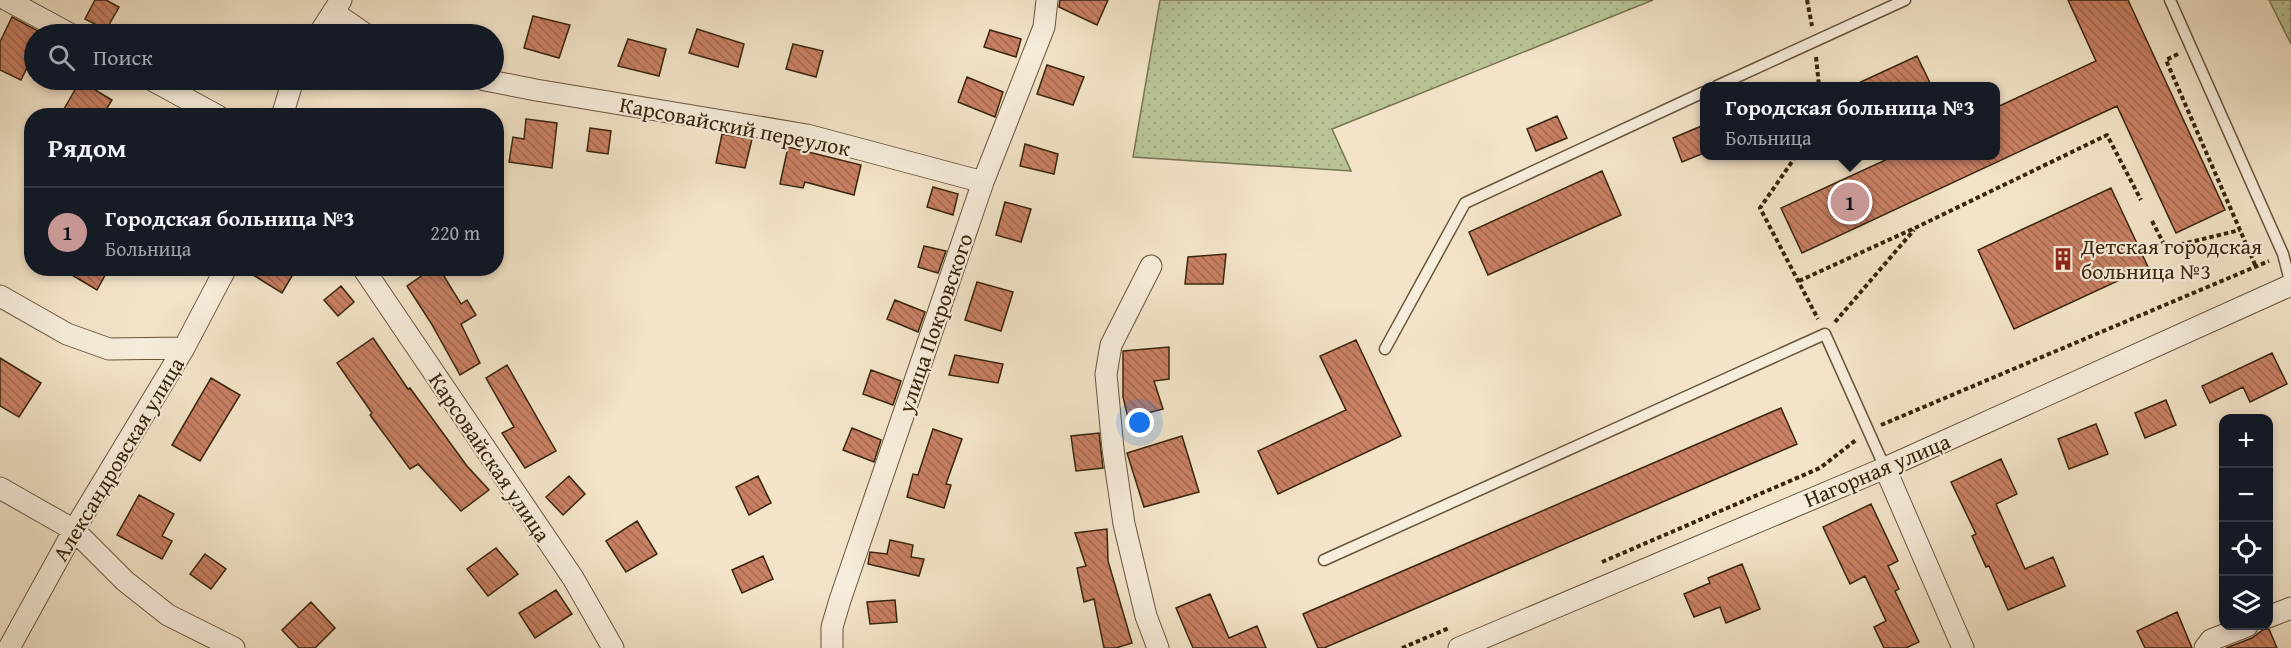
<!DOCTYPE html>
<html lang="ru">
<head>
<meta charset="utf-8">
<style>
	:root { --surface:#171b24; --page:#242831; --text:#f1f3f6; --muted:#9ea1a6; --line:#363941; --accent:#c59692 }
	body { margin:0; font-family:"Gentium Book Plus",serif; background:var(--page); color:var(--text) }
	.controls { position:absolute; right:18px; bottom:18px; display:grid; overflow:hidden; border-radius:12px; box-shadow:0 3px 9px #0003 }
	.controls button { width:54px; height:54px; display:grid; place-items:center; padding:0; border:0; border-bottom:2px solid var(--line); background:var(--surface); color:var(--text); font:30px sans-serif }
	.you { position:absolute; left:1140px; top:423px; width:21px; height:21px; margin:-15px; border:4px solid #fff; border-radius:50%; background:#1a73e8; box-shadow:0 0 0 9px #1a73e833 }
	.badge { display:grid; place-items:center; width:39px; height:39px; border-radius:50%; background:var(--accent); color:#111; font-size:20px; font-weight:700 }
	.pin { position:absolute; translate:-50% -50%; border:3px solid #fff; box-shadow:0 2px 6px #0006 }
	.popup { position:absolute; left:1700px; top:82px; width:300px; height:78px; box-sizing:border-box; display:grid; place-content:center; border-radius:12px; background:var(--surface); filter:drop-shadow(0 2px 4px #0005); font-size:20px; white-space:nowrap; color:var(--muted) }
	.popup b { font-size:22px; color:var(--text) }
	.popup::after { content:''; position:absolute; left:50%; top:100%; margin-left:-12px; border:12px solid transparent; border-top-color:var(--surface) }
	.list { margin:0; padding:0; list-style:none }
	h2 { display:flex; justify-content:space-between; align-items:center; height:78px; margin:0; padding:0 24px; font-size:26px }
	h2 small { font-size:20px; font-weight:400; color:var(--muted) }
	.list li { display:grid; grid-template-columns:39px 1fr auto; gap:18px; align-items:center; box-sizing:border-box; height:90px; padding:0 24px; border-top:2px solid var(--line) }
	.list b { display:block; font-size:22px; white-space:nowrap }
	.list p { margin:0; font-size:20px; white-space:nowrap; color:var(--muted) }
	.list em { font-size:20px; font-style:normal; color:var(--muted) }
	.icon { flex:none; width:33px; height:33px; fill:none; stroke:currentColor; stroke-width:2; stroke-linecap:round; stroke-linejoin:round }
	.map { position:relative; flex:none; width:2291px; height:648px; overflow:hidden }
	.search { position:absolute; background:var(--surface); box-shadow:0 3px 9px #0003; left:24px; top:24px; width:480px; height:66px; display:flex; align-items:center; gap:15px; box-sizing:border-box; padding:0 21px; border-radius:33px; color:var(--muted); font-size:22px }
	.panel { position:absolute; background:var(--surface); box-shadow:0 3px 9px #0003; left:24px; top:108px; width:480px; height:168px; border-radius:24px }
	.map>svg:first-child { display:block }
	.grass { fill:url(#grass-dots); stroke:#787552; stroke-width:1.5 }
	.building { fill:url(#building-back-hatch); stroke:#38250b; stroke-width:1.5 }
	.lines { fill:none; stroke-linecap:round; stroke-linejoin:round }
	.service-casing { stroke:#67553a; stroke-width:13 }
	.minor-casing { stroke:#67553a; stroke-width:23 }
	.path { stroke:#38250b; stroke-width:4; stroke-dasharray:4.5 3; stroke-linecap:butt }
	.service { stroke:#f7eddc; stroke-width:10 }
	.minor { stroke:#f7eddc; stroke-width:21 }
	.labels { text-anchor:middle; stroke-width:4.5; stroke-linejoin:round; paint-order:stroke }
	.street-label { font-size:22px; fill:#38250b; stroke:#f7eddc }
	.poi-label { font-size:22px; fill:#38250b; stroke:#f7eddc; text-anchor:start }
</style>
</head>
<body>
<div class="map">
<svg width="2291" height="648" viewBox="0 0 2291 648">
	<defs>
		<pattern id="grass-dots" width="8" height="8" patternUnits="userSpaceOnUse" patternTransform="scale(1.5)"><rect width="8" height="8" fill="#b9c598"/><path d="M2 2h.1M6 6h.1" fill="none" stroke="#a0a982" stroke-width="1.8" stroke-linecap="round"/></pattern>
		<pattern id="building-back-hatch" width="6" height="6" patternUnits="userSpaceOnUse" patternTransform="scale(1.5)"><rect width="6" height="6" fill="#c98064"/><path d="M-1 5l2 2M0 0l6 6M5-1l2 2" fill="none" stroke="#a46951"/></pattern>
	</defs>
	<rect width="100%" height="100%" fill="#f3e4c9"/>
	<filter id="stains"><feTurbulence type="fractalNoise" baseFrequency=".00333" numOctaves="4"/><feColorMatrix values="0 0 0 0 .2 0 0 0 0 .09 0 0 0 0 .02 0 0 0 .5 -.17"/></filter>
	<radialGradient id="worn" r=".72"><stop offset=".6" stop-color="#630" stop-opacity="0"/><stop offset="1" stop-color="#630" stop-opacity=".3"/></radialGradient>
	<path class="grass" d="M 1160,0 L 1653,0 L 1332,129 L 1351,171 L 1133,157 Z
		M 2269,0 L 2291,0 L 2291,44 Z"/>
	<path class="building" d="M 95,0 L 106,0 L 119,7 L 106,30 L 85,19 Z
		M 1060,0 L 1108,0 L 1097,25 L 1059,7 Z
		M 2068,0 L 2128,0 L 2225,210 L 2176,233 L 2117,106 L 1802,253 L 1781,208 L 1894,156 L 1995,156 L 1995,108 L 2096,61 Z
		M 533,16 L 570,25 L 559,58 L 524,48 Z
		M 12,17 L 38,31 L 34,34 L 34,53 L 21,80 L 0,70 L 0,42 Z
		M 697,29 L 744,44 L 738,67 L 689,53 Z
		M 990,30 L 1021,39 L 1016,57 L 984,47 Z
		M 628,39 L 666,49 L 659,76 L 618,66 Z
		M 793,44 L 823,51 L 816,77 L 786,69 Z
		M 1917,56 L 1932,87 L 1850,87 Z
		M 1047,65 L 1084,77 L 1073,105 L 1037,94 Z
		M 967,77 L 1003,92 L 995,117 L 958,102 Z
		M 80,81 L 112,100 L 102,116 L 60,116 Z
		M 1557,116 L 1567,138 L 1536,151 L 1527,129 Z
		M 526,119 L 557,123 L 552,168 L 509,162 L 513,137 L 524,139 Z
		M 1704,125 L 1704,153 L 1682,162 L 1673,138 Z
		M 590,128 L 611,131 L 608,154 L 587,151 Z
		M 722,134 L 752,139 L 745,168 L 716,163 Z
		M 1025,144 L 1058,154 L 1054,174 L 1020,166 Z
		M 788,147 L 861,165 L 854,195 L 805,182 L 803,188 L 780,184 Z
		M 1602,171 L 1621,215 L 1488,275 L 1469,232 Z
		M 933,187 L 958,194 L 953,215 L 927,207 Z
		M 2111,188 L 2148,267 L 2014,329 L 1978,250 Z
		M 1005,202 L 1031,209 L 1021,242 L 996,235 Z
		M 924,246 L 946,251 L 938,273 L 918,267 Z
		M 1226,254 L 1223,284 L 1185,284 L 1188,257 Z
		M 60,268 L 109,268 L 97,290 Z
		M 242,268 L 280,268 L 292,276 L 282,293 Z
		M 433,268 L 439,268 L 461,304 L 467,300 L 476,315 L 461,324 L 480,363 L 460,375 L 431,323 L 407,286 Z
		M 977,282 L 1013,292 L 1001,331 L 965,320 Z
		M 341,286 L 354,302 L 338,316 L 324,300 Z
		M 895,300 L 925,312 L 918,332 L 887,319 Z
		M 373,338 L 408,389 L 410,388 L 467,466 L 489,490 L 461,511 L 418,464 L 410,469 L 370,415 L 372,413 L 337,363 Z
		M 1356,340 L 1401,436 L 1278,494 L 1258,451 L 1346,410 L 1320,356 Z
		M 1169,347 L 1169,379 L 1154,381 L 1163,409 L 1128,418 L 1123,397 L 1123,351 Z
		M 2272,353 L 2287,384 L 2250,402 L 2243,387 L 2210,403 L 2202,386 Z
		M 955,355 L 1003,364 L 998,383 L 949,375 Z
		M 0,358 L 41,383 L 19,417 L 0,406 Z
		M 507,365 L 556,451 L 525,468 L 502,433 L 514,427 L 486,378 Z
		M 871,370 L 901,381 L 893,405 L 863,394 Z
		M 211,378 L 240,395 L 200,461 L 172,445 Z
		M 2166,400 L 2176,425 L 2145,438 L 2135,413 Z
		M 1781,408 L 1797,444 L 1324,648 L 1318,648 L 1303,614 Z
		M 2096,424 L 2108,454 L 2069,469 L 2058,439 Z
		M 852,428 L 881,440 L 874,462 L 843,450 Z
		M 933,429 L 962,439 L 946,484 L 951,485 L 944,508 L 907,497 L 913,474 L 918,475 Z
		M 1099,433 L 1103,468 L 1076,471 L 1071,436 Z
		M 1182,436 L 1199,492 L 1144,507 L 1127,453 Z
		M 2001,459 L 2017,494 L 1996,504 L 2025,569 L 2053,557 L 2065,586 L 2008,610 L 1989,566 L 1986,567 L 1972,536 L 1976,534 L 1951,482 Z
		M 569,476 L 585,494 L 563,515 L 546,497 Z
		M 758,476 L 771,503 L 749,515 L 736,487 Z
		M 139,495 L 174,514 L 162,536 L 172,541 L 162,559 L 117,535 Z
		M 1871,504 L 1898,561 L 1888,566 L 1899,589 L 1895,591 L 1919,642 L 1906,648 L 1884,648 L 1874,627 L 1886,621 L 1865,576 L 1850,584 L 1823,527 Z
		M 637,521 L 657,554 L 626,572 L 606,541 Z
		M 1107,529 L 1108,561 L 1132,643 L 1116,648 L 1104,648 L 1094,599 L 1084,602 L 1077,568 L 1086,566 L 1075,533 Z
		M 890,540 L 913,545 L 911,557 L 924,559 L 919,576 L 868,564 L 870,552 L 887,554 Z
		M 496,548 L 518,574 L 488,596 L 467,569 Z
		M 205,554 L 226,569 L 211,589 L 190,574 Z
		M 763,556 L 773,579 L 742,593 L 732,570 Z
		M 1742,564 L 1760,609 L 1726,623 L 1720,607 L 1694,617 L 1684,594 L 1710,583 L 1708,578 Z
		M 556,590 L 572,614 L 535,638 L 519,613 Z
		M 1210,594 L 1229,638 L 1257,626 L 1266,648 L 1193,648 L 1176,608 Z
		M 895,600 L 897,622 L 870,624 L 867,602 Z
		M 311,602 L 335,628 L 315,648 L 299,648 L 282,630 Z
		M 2177,612 L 2192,648 L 2145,648 L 2137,631 Z
		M 2264,629 L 2269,629 L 2277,648 L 2226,648 L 2252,638 Z"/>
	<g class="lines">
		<g class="service-casing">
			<path id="service" d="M 2170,0 L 2283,254 L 2291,285
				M 1717,86 L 1905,0
				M 1385,349 L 1465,203 L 1704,92
				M 1324,560 L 1825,334 L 1885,468"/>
		</g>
		<g class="minor-casing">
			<path id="minor" d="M 7,0 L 70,34
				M 333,12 L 365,34
				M 319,34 L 341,0
				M 152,80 L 218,116
				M 485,80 L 536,90 L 807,135 L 983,182
				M 282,116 L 293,80
				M 1151,266 L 1111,345 L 1106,374 L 1113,449 L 1124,524 L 1146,616 L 1158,648
				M 363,268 L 573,578 L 613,648
				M 0,296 L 67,334 L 109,349 L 184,348
				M 1885,468 L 1963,648
				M 0,488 L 74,530 L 125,581 L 168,615 L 234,648
				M 2268,617 L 2291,608
				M 9,648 L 74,530 L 184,348 L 226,268
				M 832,648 L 832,627 L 840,600 L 983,182 L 1044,27 L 1047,0
				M 1459,648 L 1885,468 L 2291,285
				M 2205,648 L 2211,640 L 2247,626"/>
		</g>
		<path class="path" d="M 1807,0 L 1812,26
			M 2178,54 L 2166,60 L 2256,267
			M 1816,57 L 1819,86
			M 1796,156 L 1760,208 L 1818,319
			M 2152,221 L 2166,248 L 2240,230
			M 1799,281 L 1917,227 L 2107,135 L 2141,200
			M 1835,322 L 1914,230
			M 1881,425 L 2269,261
			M 1602,562 L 1820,468 L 1856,440
			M 1402,648 L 1449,628"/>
		<use href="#service" class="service"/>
		<use href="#minor" class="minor"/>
	</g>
	<defs>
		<g id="building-bare" transform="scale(1.8)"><path d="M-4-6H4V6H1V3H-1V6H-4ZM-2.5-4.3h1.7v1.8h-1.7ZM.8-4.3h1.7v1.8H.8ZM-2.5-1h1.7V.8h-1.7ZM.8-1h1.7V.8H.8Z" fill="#8f2418" stroke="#f7eddc" stroke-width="2.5" paint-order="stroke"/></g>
	</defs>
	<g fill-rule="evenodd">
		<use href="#building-bare" x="2063" y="259"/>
	</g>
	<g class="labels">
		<g class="street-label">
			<text transform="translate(735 126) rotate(11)" y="8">Карсовайский переулок</text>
			<text transform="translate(935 323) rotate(-71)" y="8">улица Покровского</text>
			<text transform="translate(490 457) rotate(56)" y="8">Карсовайская улица</text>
			<text transform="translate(118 459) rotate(-59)" y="8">Александровская улица</text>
			<text transform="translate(1877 470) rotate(-23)" y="8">Нагорная улица</text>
		</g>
		<g class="poi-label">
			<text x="2081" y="254">Детская городская<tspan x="2081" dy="25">больница №3</tspan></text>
		</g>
	</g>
	<rect width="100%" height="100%" filter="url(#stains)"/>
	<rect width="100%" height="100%" fill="url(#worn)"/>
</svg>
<div class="controls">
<button>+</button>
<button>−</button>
<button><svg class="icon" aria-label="locate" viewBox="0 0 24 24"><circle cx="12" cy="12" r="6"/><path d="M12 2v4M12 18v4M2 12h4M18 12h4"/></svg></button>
<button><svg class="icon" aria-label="layers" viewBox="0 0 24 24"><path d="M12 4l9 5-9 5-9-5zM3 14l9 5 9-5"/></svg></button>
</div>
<div class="you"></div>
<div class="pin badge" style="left:1850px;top:202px">1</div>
<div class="popup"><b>Городская больница №3</b>Больница</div>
<div class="search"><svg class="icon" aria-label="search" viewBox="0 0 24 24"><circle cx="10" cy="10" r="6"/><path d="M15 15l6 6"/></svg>Поиск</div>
<section class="panel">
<h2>Рядом<small></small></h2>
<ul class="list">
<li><span class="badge">1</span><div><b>Городская больница №3</b><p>Больница</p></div><em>220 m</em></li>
</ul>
</section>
</div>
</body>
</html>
